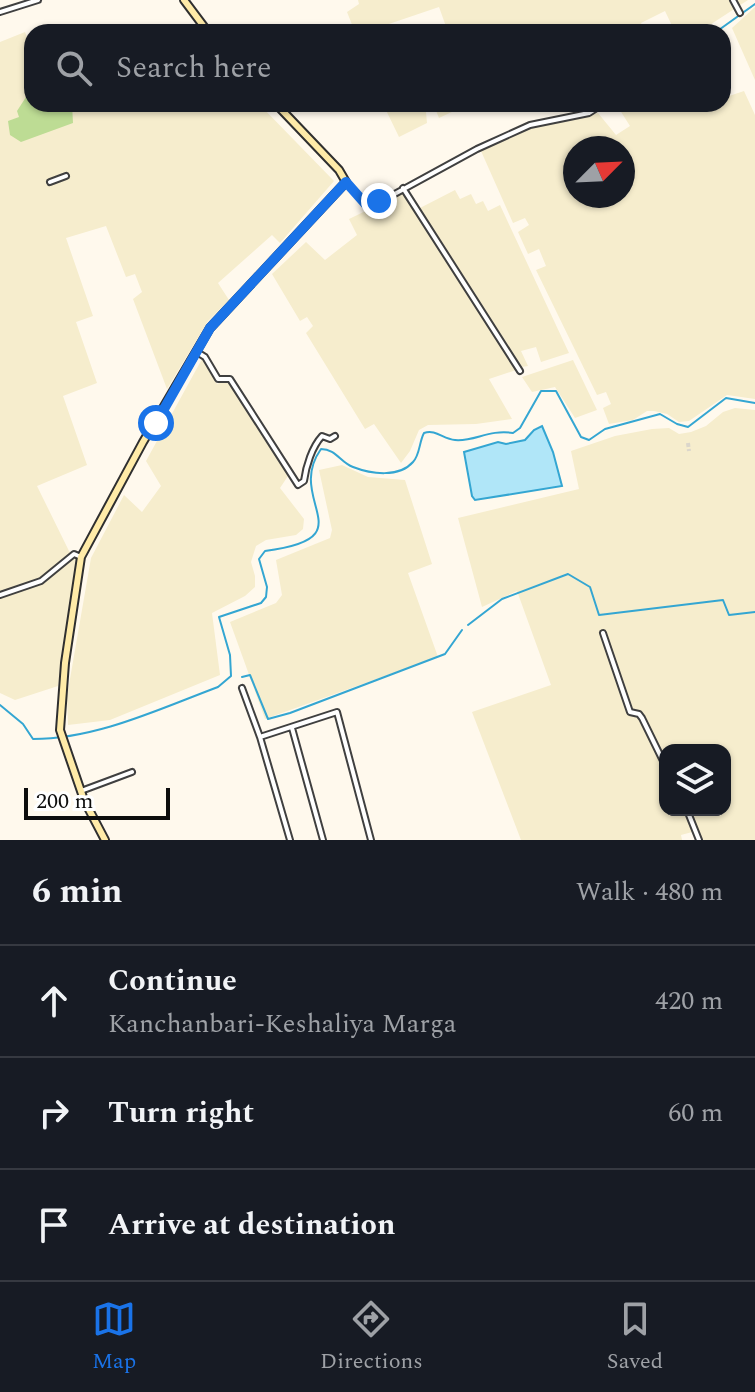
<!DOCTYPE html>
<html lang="en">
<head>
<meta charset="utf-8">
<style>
	:root { --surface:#171b24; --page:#242831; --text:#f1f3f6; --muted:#9ea1a6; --line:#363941; --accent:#1a73e8 }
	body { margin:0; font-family:Spectral,serif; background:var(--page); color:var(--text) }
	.controls { position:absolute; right:24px; bottom:24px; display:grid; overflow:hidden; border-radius:16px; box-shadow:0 2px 6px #0004 }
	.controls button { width:72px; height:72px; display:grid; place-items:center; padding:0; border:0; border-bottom:2px solid var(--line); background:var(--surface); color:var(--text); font:40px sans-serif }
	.compass { position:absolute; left:563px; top:136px; width:72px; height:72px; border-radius:50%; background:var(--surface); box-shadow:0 2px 6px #0004; rotate:66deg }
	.scale { position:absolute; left:24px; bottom:20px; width:146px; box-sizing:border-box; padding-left:8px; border:4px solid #0d0d0d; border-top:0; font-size:22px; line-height:28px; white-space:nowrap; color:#0d0d0d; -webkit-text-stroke:6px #fff; paint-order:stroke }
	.stop { position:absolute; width:24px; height:24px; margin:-18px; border:6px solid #1a73e8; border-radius:50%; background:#fff }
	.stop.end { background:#1a73e8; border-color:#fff; box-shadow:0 2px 8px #0008 }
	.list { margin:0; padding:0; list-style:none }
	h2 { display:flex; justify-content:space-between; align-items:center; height:104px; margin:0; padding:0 32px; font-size:34px }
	h2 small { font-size:26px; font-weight:400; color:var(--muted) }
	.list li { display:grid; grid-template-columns:52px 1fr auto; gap:24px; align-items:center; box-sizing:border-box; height:112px; padding:0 32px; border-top:2px solid var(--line) }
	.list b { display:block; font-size:30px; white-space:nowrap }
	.list p { margin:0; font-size:26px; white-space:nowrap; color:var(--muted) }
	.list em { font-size:26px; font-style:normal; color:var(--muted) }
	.icon { flex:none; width:44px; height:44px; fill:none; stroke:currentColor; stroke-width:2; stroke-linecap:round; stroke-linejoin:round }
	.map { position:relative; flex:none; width:755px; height:840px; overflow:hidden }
	.search { position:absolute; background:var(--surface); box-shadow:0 2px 6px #0004; left:24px; right:24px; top:24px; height:88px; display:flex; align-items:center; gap:20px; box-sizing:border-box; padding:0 28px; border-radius:24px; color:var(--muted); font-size:30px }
	.sheet { height:440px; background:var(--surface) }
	nav { display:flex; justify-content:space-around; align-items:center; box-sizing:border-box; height:112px; border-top:2px solid var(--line); background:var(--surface); font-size:22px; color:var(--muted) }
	nav a { display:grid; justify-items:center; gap:4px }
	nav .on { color:var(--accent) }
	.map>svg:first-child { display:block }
	.farmland { fill:#f6edcd; fill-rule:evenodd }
	.forest { fill:#bddc94 }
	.water { fill:#b0e6f8; stroke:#34a6d2; stroke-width:2 }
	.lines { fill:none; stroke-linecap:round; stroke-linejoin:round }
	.stream { stroke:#34a6d2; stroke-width:2 }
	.street-tunnel { stroke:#dbd6cb; stroke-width:4; stroke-dasharray:4 2; stroke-linecap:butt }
	.street-casing { stroke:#404040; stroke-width:8 }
	.secondary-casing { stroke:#2f2f2f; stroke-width:10 }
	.street { stroke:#fff; stroke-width:4 }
	.secondary { stroke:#ffeba8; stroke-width:6 }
	.route { stroke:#1a73e8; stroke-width:10 }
</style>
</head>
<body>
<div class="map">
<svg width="755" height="840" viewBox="0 0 755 840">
	<rect width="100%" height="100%" fill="#fff9ed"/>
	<path class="farmland" d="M 358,0 L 748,0 L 699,32 L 675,32 L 665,11 L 641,23 L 645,32 L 448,32 L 439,7 L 383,26 L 384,32 L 355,32 L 347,12 L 359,4 Z
		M 755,7 L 755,80 L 732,28 Z
		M 25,32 L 32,50 L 32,104 L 259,104 L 334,181 L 280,243 L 272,235 L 218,283 L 229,300 L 208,321 L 167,389 L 133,299 L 142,292 L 135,274 L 126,277 L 106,226 L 66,238 L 93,316 L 76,322 L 97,383 L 63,396 L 87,465 L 37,486 L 69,551 L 78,560 L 58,686 L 15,700 L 0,693 L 0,42 Z
		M 744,91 L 755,115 L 755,399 L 727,395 L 689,421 L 679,422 L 667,414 L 654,411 L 647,411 L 633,420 L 609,424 L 603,408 L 611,404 L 606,392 L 597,395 L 536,270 L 546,266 L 539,249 L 528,254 L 518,232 L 529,225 L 525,218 L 513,223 L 481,151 L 534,127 L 598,113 L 616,135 L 630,126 L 616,104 L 723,104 L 723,98 ZM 575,148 L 623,148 L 623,196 L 575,196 Z
		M 383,104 L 453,104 L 456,110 L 439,118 L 435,108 L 426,112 L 427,123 L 399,137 Z
		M 455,190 L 460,199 L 471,194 L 476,204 L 483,201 L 488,211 L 500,205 L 569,353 L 541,362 L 536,347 L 521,351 L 528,366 L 522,367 L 420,208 Z
		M 403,193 L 516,370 L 489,379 L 512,419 L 476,424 L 428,425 L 419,430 L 410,451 L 401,463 L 374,424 L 365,429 L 306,333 L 313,326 L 307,317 L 300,321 L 272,274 L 306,242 L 325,260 L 357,235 L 349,219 Z
		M 202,359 L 217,384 L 227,380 L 288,476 L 280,488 L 304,519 L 303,529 L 296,535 L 266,540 L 256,546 L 251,562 L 255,576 L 255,587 L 245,596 L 212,613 L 220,675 L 110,720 L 68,725 L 67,696 L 91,558 L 124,495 L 142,512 L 161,486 L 146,461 Z
		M 573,360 L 597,410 L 575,418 L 555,387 L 532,392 L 522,377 Z
		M 735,408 L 755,410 L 755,840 L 699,840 L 696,831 L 681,835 L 682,840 L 521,840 L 472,712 L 551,685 L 517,591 L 482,607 L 458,518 L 579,489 L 571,451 L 615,436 L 652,429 L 669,428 L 679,434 L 691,432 L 706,426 L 723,412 ZM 665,750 L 725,750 L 725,810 L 665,810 Z
		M 342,465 L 368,477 L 405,480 L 432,564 L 408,573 L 438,657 L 265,719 L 230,622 L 276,603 L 282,595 L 276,560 L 330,538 L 332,530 L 319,470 Z"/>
	<path class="forest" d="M 28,94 L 32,94 L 32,104 L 58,104 L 60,108 L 72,104 L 73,123 L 21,142 L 10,135 L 8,121 L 19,117 L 17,111 Z"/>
	<path class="water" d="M 542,426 L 553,452 L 562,486 L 475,500 L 472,496 L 464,452 L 498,442 L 506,444 L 525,440 L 534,430 Z"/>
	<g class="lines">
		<path class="stream" d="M 716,32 L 755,4
			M 468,625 L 502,599 L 568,574 L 590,587 L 599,615 L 723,600 L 729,615 L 755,612
			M 242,677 L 250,675 L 268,719 L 290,713 L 445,654 L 462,630
			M 0,705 L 23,724 L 33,739 C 97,739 159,709 218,687 L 231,676 L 230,655 L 219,617 L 261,603 L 266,597 L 267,587 L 259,559 L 265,551 C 368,538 284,501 321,449 C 336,449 340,462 353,467 C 371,474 399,478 413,462 C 420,455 419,442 424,433 C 436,429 443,439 455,440 C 474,442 489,429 513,433 L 520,428 L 541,391 L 556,391 L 581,437 L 589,440 L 605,429 L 660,414 L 677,424 L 688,427 L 726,398 L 755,403"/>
		<path class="street-tunnel" d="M 688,443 L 689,451"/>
		<g class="street-casing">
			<path id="street" d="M 733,0 L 740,13
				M 0,12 L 38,0
				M 656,30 L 657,32
				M 50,182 L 66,176
				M 346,182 L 369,208 L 477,149 L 530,125 L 589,113 L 603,104
				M 403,188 L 520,371
				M 197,352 L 205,357 L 218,379 L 230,379 L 298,485 L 304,481 C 306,466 312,447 322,436 L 330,439 L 335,436
				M 0,595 L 41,581 L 74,554 L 81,557
				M 603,633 L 630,712 L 639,714 L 642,718 L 665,765
				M 242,688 L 260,737 L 290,840
				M 292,728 L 323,840
				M 260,737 L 337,712 L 371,840
				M 81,791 L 132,772
				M 687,810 L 699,840"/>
		</g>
		<g class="secondary-casing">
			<path id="secondary" d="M 184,0 L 208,32
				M 105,840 L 84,800 L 60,730 L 65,663 L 81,557 L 143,442 L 210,328 L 346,182 L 339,170 L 276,104"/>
		</g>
		<use href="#street" class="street"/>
		<use href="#secondary" class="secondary"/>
	</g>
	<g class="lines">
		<path class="route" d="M 156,423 L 210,328 L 346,182 L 369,208 L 379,201"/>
	</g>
</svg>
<div class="controls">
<button><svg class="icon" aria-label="layers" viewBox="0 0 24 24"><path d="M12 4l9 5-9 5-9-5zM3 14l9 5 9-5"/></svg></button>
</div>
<svg class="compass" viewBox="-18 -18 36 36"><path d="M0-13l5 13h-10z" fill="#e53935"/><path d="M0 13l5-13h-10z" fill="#9ea1a6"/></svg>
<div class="scale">200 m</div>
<div class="stop" style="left:156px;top:423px"></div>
<div class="stop end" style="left:379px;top:201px"></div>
<div class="search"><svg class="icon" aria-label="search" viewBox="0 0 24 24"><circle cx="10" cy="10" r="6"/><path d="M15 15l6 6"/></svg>Search here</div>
</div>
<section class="sheet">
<h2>6 min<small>Walk · 480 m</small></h2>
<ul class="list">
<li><svg class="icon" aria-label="ahead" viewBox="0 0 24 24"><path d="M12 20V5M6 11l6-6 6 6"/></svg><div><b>Continue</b><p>Kanchanbari-Keshaliya Marga</p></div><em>420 m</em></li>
<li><svg class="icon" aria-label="right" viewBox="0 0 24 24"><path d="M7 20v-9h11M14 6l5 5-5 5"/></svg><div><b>Turn right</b></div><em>60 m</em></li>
<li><svg class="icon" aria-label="arrive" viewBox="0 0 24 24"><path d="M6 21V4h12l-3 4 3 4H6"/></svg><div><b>Arrive at destination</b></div></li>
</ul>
</section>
<nav>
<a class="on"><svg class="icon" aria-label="map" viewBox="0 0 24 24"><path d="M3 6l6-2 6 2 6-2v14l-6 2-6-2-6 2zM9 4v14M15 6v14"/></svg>Map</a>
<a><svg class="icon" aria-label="directions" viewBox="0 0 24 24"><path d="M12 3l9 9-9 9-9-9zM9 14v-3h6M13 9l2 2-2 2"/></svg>Directions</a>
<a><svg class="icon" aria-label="saved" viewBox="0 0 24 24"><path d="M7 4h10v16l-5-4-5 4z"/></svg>Saved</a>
</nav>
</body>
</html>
